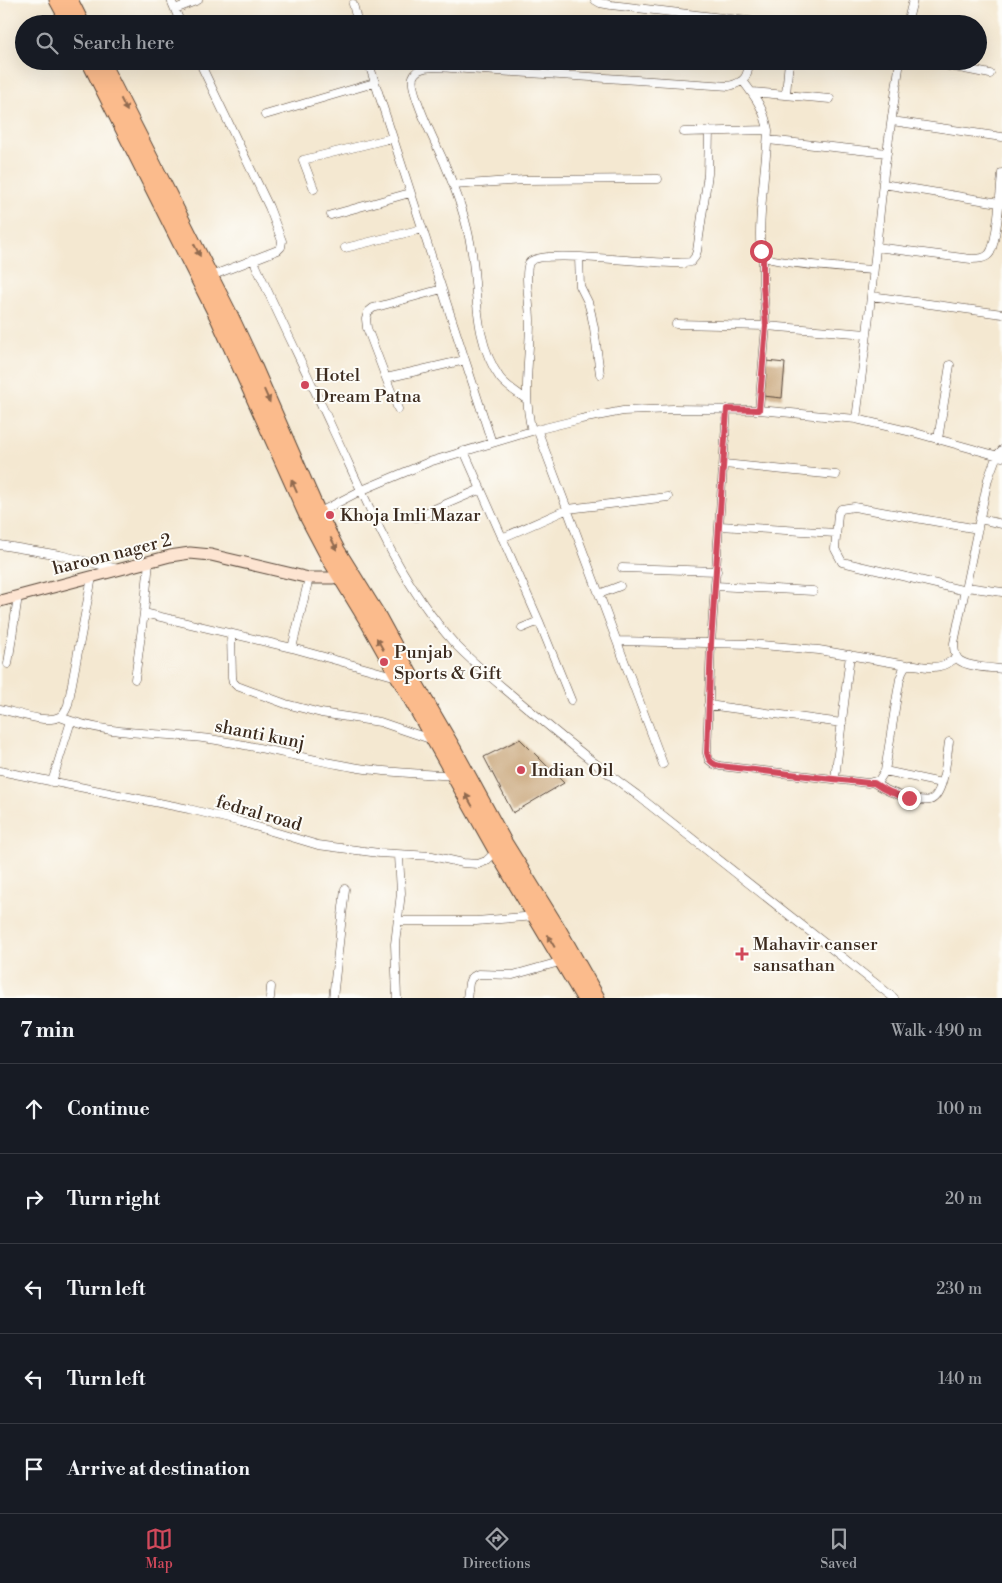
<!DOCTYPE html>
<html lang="en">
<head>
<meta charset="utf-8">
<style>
	:root { --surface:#171b24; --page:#242831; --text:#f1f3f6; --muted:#9ea1a6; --line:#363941; --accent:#d1495b }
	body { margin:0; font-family:"Libre Bodoni",serif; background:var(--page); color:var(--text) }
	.stop { position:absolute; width:15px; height:15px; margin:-11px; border:4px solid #d1495b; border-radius:50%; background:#fff }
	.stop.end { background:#d1495b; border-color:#fff; box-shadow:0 1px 5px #0008 }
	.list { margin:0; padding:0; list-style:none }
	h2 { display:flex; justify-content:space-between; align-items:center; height:65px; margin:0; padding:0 20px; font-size:21px }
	h2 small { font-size:16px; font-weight:400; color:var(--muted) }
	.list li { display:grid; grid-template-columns:32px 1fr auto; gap:15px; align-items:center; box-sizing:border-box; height:90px; padding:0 20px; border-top:1px solid var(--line) }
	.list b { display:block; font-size:19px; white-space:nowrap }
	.list em { font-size:16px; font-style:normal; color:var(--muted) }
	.icon { flex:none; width:28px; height:28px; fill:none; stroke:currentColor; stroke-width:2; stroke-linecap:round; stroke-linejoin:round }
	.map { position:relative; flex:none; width:1002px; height:998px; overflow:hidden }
	.search { position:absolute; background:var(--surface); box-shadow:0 5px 20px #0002; left:15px; right:15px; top:15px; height:55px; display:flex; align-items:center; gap:12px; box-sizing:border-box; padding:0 18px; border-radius:28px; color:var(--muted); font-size:19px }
	.sheet { height:515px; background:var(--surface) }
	nav { display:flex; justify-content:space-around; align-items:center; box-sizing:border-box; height:70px; border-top:1px solid var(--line); background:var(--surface); font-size:14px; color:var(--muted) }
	nav a { display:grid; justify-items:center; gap:2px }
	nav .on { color:var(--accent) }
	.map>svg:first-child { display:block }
	.building { fill:#c8a579 }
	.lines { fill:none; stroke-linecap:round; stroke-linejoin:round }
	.street-casing { stroke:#574639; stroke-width:9 }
	.secondary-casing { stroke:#574639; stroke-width:13 }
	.highway-casing { stroke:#574639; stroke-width:17 }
	.street { stroke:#fff; stroke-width:8 }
	.secondary { stroke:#fde4d1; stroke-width:11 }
	.highway { stroke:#fbbb8c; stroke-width:15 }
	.oneway { fill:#916b50 }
	.route { stroke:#d1495b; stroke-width:6 }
	.poi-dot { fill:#d1495b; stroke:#fdfcf7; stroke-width:2 }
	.labels { text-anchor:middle; stroke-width:4; stroke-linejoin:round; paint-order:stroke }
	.poi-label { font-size:18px; fill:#3b2a1e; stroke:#fdfcf7; text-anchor:start }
	.street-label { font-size:18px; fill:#3b2a1e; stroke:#fdfcf7 }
</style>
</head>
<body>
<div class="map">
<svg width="1002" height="998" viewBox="0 0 1002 998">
	<rect width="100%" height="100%" fill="#fdfcf7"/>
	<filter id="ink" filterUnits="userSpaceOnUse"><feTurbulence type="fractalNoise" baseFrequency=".02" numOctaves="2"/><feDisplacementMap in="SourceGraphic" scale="10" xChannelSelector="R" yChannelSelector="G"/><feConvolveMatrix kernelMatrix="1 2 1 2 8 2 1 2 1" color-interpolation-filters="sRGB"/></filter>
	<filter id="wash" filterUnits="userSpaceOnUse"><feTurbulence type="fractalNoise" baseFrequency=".0096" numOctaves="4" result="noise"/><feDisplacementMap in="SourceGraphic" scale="20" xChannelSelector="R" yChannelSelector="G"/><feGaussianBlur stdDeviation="1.12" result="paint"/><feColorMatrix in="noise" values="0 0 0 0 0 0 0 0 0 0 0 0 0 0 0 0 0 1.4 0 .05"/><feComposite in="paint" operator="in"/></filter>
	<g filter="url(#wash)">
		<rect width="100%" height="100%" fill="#f4e8d1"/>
		<g id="blocks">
			<path class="building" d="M 766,361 L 785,363 L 782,398 L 763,396 Z
				M 520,739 L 564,783 L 513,813 L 484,757 Z"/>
		</g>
	</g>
	<g filter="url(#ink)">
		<use href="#blocks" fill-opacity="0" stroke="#574639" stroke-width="1"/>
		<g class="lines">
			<g class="street-casing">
				<path id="street" d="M 171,0 L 181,24
					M 595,0 L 600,3 L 611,5 L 774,24
					M 353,4 L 358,24
					M 175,9 L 198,0
					M 907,24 L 913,0
					M 199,61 L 269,207 L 282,241 L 281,247 L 278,250 L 211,276
					M 368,61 L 492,443
					M 924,61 L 990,74
					M 743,81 C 756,98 764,109 768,130 C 768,149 754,245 763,256 C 770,263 858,269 873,270
					M 752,92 L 830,99
					M 786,94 L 789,61
					M 265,115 L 374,83
					M 892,121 L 1002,137
					M 684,132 L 768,130
					M 768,140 L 887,153
					M 883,184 L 999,203
					M 454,185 L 524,180 L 658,179
					M 314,189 L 303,160 L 392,138
					M 331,215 L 410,193
					M 876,247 L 971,259 C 977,259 985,259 989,254 C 997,246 1001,186 1002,173
					M 345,248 L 422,229
					M 579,257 L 580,286 L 588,302 L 591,313 L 594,328 L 600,374
					M 253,259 C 279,317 307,373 333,430 C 368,504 399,582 454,643 C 472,662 493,679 513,696 C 554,731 593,763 637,795 L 894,998
					M 442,289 L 373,308 L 368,312 L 366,319 L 367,328 L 386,378 L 465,360
					M 871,296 L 1002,314
					M 676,324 L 766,326 L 867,334
					M 386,378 L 398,409
					M 527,400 C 518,393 507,387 500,378 C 474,341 478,295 472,253 C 467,220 457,193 444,162 C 437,146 409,92 413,77 C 418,63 440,68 451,68 L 729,86 C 745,82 748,77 749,61
					M 727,409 L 711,643 L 707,753 L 709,760 L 714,764 L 720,766 L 868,783 L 879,780 L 885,771 L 897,696 L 900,679 L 904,667 C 912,662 920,667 929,667 C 940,668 948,664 956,658
					M 759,410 L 766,326 L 763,284 L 763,256
					M 856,419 L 867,334 L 884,173 L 900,61
					M 537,429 L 663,764
					M 532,431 C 522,392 530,359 530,320 C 530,306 524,274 529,263 C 538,246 667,268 691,262 L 695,257 L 697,251 L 708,174 L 709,131
					M 938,439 L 950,365
					M 1002,450 L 997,455 L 988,479 L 954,643 C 954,649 954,654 958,659 C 965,667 991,668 1002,669
					M 464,451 L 539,621 L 571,700
					M 724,464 L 836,475
					M 318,513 L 360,491 L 429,462 L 532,431 L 581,419 L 623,411 L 673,409 L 759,410 L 856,419 L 912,432 L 1002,457
					M 416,517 L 481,489
					M 980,519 L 1002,524
					M 720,526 L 836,533
					M 502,538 L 568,509 L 668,497
					M 0,545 L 60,555 L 118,569
					M 622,568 L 717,571
					M 715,586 L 813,591
					M 967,587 L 1002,592
					M 966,591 L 842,562 L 835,549 L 838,514 L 841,509 L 854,507 L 978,529
					M 599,594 L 620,586
					M 144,613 L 292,648 L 397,677
					M 522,628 L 539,621
					M 231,634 L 232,677 L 233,682 L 237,686 L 286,704 L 321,713 L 380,722 L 433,740
					M 617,641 L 751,644 L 819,650 L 907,665
					M 292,648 L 309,578
					M 8,664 L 18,596
					M 135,679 L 144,613 L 149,562
					M 708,705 L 842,723
					M 0,709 C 15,712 45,724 59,717 C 64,715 66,710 68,705 L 92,577
					M 60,717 C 108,736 160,732 210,739 C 258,746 305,759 353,767 C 386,773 421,773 455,776
					M 0,771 L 189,809 L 241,822 L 318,845 L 379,853 L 432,856 L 463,863 L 478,864 L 486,861 L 498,850
					M 885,771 L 941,783
					M 835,778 L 850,655
					M 52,782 L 71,721
					M 874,783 C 886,791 896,795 910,798 C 916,799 924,802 930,800 C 944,796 947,755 949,742
					M 398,921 L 476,921 L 536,916
					M 270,998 L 271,987
					M 333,998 L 345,889
					M 397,998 L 395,944 L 401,893 L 399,855
					M 467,998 L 469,983 L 471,978 L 478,974 L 513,975 L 563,961"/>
			</g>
			<g class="secondary-casing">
				<path id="secondary" d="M 0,601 L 170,556 L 190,553 L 211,555 L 309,578 L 333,578 L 345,571"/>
			</g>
			<g class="highway-casing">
				<path id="highway" d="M 57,0 L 70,24
					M 70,0 L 82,24
					M 89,61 L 219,320 L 308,518 L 328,556 L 368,622 L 497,852 L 584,998
					M 101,61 L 230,315 L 252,362 L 318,513 L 337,550 L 378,616 L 408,671 L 454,750 L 504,842 L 558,929 L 597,998"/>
			</g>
			<use href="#street" class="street"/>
			<use href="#secondary" class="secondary"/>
			<use href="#highway" class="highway"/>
		</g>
		<defs><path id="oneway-solid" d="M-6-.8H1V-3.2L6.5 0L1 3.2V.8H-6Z" transform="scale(1.25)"/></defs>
		<g class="oneway">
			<use href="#oneway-solid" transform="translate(124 105) rotate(63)"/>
			<use href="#oneway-solid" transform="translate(197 250) rotate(63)"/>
			<use href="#oneway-solid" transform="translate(267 396) rotate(66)"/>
			<use href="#oneway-solid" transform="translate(294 486) rotate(-114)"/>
			<use href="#oneway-solid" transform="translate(334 544) rotate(62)"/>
			<use href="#oneway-solid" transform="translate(380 644) rotate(-119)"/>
			<use href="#oneway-solid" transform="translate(469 800) rotate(-119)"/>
			<use href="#oneway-solid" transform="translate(551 941) rotate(-120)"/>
		</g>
	</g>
	<g class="lines" filter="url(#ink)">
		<path class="route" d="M 761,251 L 763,256 L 763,284 L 766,326 L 759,410 L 727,409 L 711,643 L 707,753 C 709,761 712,764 720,766 L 868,783 L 874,783 C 885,791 895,795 909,798"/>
	</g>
	<g class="poi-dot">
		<circle cx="305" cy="385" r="5"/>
		<circle cx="330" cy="515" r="5"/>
		<circle cx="384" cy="662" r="5"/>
		<circle cx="521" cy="770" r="5"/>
		<path d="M739.5 946.5h5v5h5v5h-5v5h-5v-5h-5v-5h5z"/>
	</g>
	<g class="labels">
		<g class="poi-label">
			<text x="315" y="381">Hotel<tspan x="315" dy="21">Dream Patna</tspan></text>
			<text x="340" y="521">Khoja Imli Mazar</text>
			<text x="394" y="658">Punjab<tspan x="394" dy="21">Sports &amp; Gift</tspan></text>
			<text x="531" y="776">Indian Oil</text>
			<text x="753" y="950">Mahavir canser<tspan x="753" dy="21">sansathan</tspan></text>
		</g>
		<g class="street-label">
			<text transform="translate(112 554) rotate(-14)" y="6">haroon nager 2</text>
			<text transform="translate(260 734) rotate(11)" y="6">shanti kunj</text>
			<text transform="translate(259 813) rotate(16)" y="6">fedral road</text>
		</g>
	</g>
</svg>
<div class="stop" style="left:761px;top:251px"></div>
<div class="stop end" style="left:909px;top:798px"></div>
<div class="search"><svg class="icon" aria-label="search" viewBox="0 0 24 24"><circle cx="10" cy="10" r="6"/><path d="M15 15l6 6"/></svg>Search here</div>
</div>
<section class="sheet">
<h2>7 min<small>Walk · 490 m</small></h2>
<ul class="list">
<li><svg class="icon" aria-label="ahead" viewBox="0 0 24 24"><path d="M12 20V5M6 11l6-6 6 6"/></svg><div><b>Continue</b></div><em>100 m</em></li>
<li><svg class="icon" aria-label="right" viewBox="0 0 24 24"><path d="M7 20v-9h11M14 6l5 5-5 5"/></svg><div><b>Turn right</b></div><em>20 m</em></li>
<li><svg class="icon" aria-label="left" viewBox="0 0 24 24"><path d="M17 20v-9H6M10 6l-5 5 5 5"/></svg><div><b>Turn left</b></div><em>230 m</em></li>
<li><svg class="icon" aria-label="left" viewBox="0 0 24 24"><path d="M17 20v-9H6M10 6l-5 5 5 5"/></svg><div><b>Turn left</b></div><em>140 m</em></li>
<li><svg class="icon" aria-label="arrive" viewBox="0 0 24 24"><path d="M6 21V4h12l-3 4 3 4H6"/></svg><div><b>Arrive at destination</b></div></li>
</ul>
</section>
<nav>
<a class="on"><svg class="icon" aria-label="map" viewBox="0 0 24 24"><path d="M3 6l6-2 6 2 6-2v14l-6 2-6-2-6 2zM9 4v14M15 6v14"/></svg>Map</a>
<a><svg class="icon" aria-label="directions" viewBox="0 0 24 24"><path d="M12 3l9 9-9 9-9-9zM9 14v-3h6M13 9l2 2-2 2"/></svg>Directions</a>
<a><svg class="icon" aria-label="saved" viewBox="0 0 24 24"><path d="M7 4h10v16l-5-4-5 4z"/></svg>Saved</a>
</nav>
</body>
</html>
